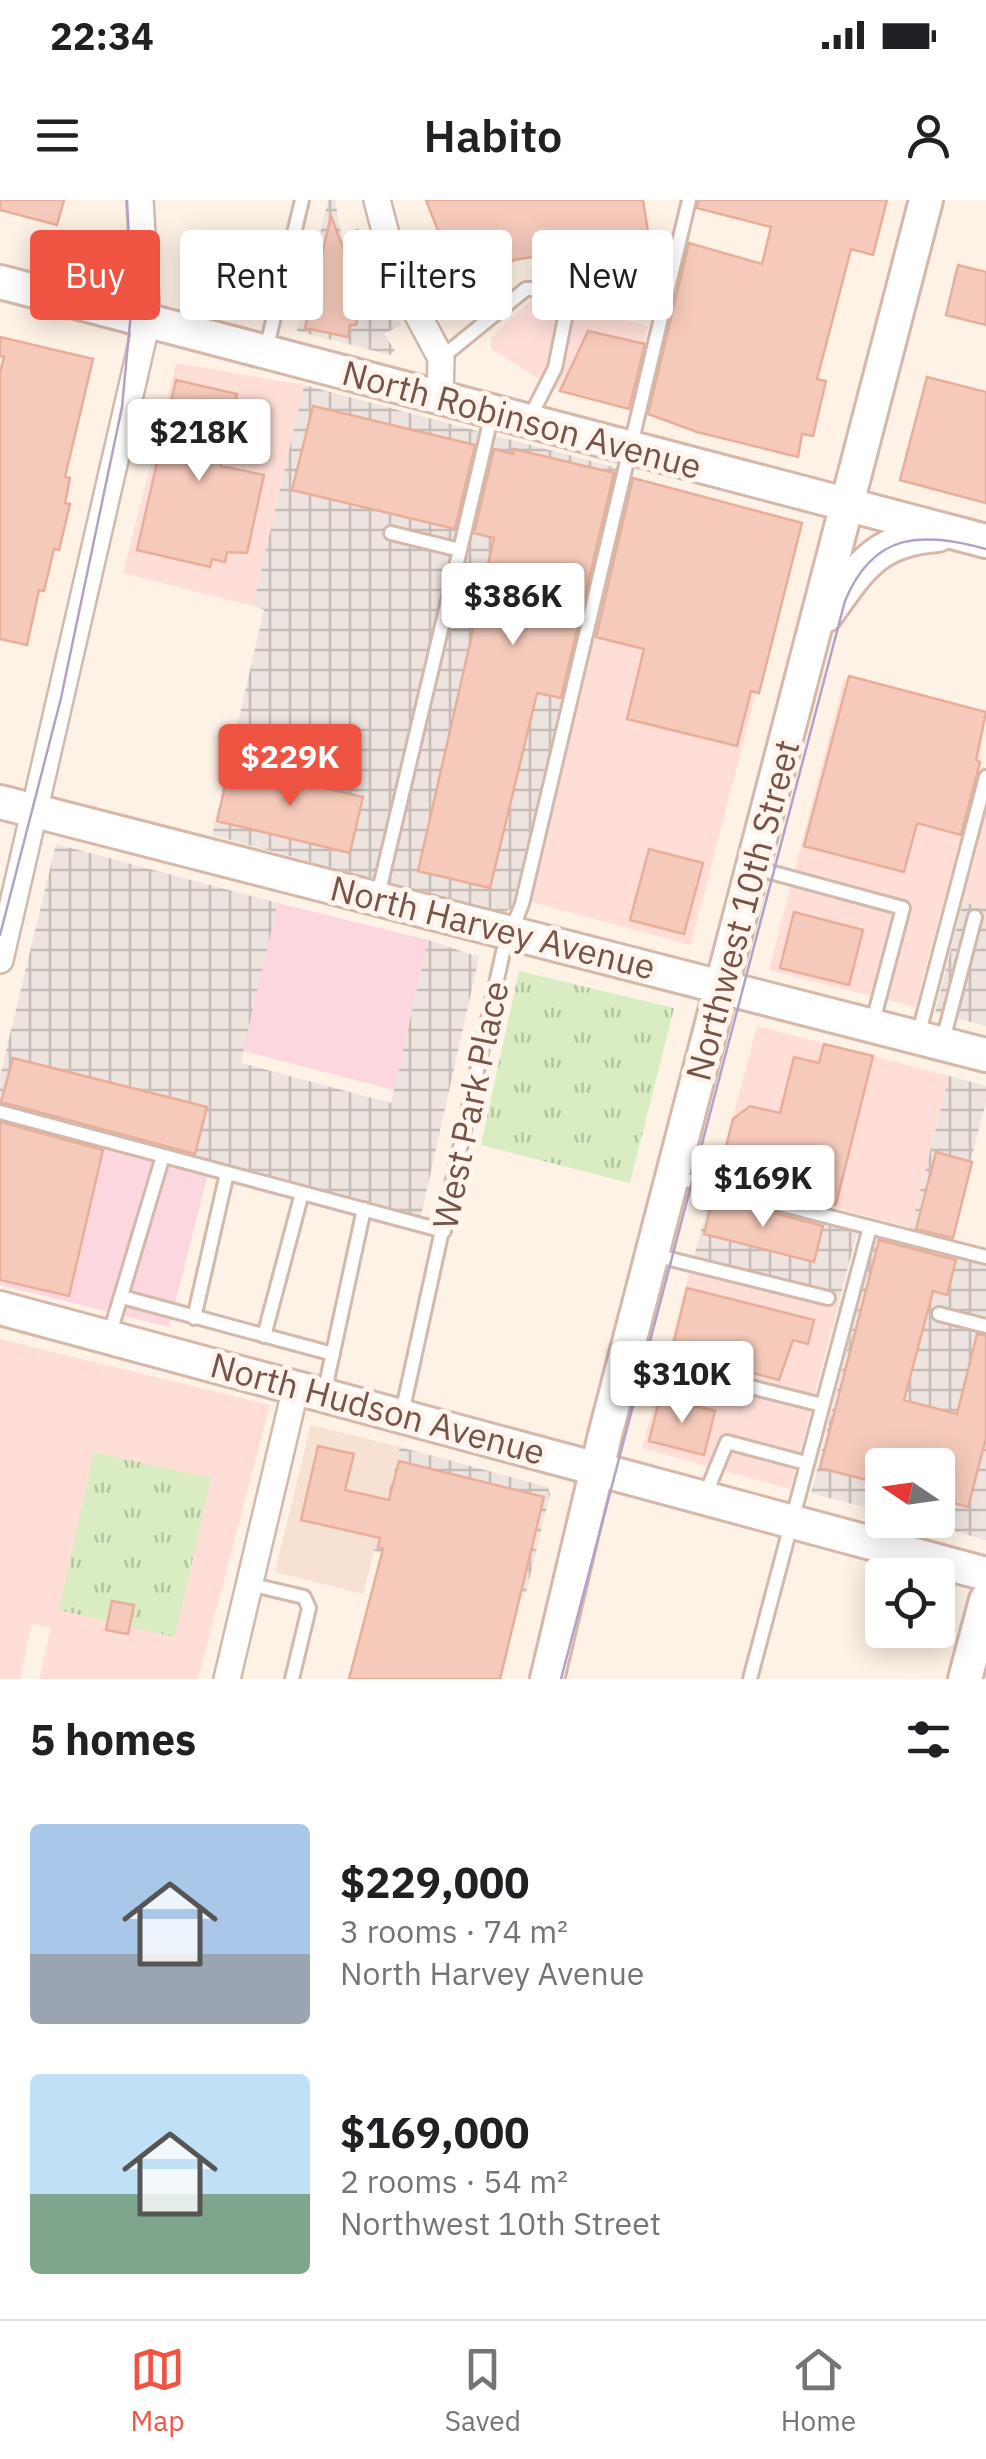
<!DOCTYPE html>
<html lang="en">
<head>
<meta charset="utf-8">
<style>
	:root { --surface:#fff; --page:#f2f2f2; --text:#202124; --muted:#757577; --line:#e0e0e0; --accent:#ef5342 }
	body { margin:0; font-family:"IBM Plex Sans",sans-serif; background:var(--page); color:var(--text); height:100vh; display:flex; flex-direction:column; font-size:38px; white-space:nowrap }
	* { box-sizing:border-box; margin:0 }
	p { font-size:32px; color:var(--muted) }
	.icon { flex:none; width:55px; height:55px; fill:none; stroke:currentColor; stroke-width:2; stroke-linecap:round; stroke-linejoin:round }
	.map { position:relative; height:1479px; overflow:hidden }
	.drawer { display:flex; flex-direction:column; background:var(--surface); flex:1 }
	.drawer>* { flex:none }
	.guide { position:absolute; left:30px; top:30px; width:928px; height:90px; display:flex; gap:20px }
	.needle { width:65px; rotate:283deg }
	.buttons { position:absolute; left:865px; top:1248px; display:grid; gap:20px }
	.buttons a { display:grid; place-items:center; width:90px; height:90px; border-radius:10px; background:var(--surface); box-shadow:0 5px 25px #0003; font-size:50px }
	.price { position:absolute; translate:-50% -85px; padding:0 22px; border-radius:10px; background:#fff; color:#222; font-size:32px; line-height:65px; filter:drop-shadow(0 2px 5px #0008) }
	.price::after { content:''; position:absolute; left:50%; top:60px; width:30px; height:22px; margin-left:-15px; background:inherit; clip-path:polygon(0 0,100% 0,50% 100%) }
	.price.on { background:var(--accent); color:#fff }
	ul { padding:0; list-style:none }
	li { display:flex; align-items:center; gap:30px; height:250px; padding:0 30px }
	li span { display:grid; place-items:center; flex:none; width:280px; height:200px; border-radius:10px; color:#555 }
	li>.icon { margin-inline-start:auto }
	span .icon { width:120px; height:120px; fill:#fffc; stroke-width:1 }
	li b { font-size:42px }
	h2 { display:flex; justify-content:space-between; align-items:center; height:120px; padding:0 30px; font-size:42px }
	.chip { padding:0 35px; border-radius:10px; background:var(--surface); box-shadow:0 5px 25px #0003; font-size:35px; line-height:90px }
	.chip.on { background:var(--accent); color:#fff }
	.status { display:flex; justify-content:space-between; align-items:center; height:70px; padding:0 50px; background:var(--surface); direction:ltr }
	.status svg { height:28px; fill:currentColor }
	header { display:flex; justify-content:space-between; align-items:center; height:130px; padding:0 30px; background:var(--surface); font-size:45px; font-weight:600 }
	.tabs { display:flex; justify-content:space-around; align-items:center; height:140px; border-top:2px solid var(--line); background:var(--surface); font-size:28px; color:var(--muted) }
	.tabs a { display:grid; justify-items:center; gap:5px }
	.tabs .on { color:var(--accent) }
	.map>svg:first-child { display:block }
	.residential { fill:#f6e1d3 }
	.commercial { fill:#ffded8 }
	.industrial { fill:url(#industrial-grid) }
	.medical { fill:#fcd7e0 }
	.grass { fill:url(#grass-tufts) }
	.building { fill:#f5cabb; stroke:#e9ae9a; stroke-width:2.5 }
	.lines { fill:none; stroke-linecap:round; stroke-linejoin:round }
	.lane-casing { stroke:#d2b9ac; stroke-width:18 }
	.street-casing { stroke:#d2b9ac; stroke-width:30 }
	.secondary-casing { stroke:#d5b8aa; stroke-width:38 }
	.lane { stroke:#fff; stroke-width:12 }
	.street { stroke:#fff; stroke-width:25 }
	.secondary { stroke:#fff; stroke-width:32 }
	.tram { stroke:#b2a2c8; stroke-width:2.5 }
	.labels { text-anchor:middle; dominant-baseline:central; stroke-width:10; stroke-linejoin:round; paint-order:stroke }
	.street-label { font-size:35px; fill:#785348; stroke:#fff5ec }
</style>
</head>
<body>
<div class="status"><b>22:34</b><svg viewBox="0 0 49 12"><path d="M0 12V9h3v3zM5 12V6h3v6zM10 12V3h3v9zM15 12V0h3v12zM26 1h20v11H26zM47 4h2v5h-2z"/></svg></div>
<header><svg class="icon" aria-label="menu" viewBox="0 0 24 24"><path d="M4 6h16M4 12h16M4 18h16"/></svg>Habito<svg class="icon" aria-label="person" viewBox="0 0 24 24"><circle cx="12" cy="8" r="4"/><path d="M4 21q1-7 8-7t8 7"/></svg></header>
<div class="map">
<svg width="986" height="1479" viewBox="0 0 986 1479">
	<defs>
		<pattern id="industrial-grid" width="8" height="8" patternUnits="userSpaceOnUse" patternTransform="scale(2.5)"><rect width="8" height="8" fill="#ede4df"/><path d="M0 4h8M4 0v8" fill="none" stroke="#c5bbb7"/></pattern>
		<pattern id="grass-tufts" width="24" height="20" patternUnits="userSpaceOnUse" patternTransform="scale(2.5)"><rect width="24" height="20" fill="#d9ecc2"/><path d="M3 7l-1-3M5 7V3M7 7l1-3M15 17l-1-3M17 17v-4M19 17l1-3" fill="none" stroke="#b5c2a0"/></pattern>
	</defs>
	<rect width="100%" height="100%" fill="#fef1e5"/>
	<path class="residential" d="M311,1225L400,1247L363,1394L275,1372Z"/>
	<path class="commercial" d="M533,98L648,126L629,209L553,188L491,149V138Z
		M176,163L304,185L253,406L123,373Z
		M629,282L798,330L691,745L531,702Z
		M844,479L986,514L979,565L986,568V708L963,702L978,646L960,640L915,807L769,770Z
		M757,826L949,876L911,1028L717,976Z
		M692,1064L839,1101L790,1289L642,1248Z
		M0,1139L270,1205L198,1479H39L51,1428L32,1423L20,1479H0Z"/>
	<path class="industrial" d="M328,0H335L342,38L358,28L375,75L401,125L384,134L395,151L390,155L297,131Z
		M304,185L617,268L512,707L504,714L212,635L264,410L253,406Z
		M56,644L278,703L241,863L391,903L428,740L479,757L420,1020L0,908V876Z
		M963,702L986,708V826L935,812Z
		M949,876L986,886V902L946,1054L986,1065V1340L912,1320H938V1265H882V1312L811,1293L876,1036L907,1043Z
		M711,994L857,1033L839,1101L692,1064Z
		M400,1247L548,1287L550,1294L526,1393L374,1351Z"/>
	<path class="medical" d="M278,703L428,740L394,890L243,851Z
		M0,917L208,973L169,1127L0,1085Z"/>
	<path class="grass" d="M519,771L674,808L630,983L481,945Z
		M94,1252L211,1278L175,1437L59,1410Z"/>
	<path class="building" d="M0,0H64L57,25L0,10Z
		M426,0H643L649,38L514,60L463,95Z
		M699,0H887L873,55L851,49L817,179L826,181L813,236L802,234L798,257L697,232L648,214L689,43L762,64L771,27L697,8Z
		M331,16L362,98L356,125H350L348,137L305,128Z
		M958,65L986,72V125L946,115Z
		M588,131L645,144L629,209L560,191Z
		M0,137L93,159L65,277L70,278L65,303L70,304L59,350L54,349L44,391L39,390L27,445L0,439V173L4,157L0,156Z
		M927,177L986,192V303L900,280Z
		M176,180L237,194L221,266L264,275L247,353L227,352L225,362L212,359L210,367L137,350Z
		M313,206L475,245L455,329L292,290Z
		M494,249L513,254L514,249L614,273L561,498L537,493L490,688L418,671L494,338L474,333Z
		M633,278L802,323L759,493L751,491L737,546L627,519L644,449L596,437Z
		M849,476L986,512L976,560L980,562L961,635L917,623L904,672L804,646Z
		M230,566L363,597L350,653L217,621Z
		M649,649L703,663L684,734L630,720Z
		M794,712L863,730L849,785L780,768Z
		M824,844L873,856L836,1004L828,1006L718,978L733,919L750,906L780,913L794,857L819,863Z
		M13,858L207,907L195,954L1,902Z
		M0,922L103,950L69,1096L0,1080Z
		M936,952L972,962L953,1038L916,1029Z
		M713,997L823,1026L814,1062L704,1034Z
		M879,1040L956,1060L947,1095L933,1091L904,1200L957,1214L977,1134L986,1136V1238L968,1307L938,1299V1265H882V1284L820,1268Z
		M687,1088L814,1120L808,1144L793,1140L779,1180L722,1165L725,1155L674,1141Z
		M660,1197L715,1211L704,1255L649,1241Z
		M318,1246L354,1254L345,1290L389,1300L399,1261L544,1297L500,1479H349L383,1349L378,1347L380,1338L301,1320Z
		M112,1401L134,1405L128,1434L106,1430Z"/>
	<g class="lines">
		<defs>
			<path id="lane" d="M266,150L302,0
				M441,158L526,89L638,88
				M529,219L555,168L566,113
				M460,350L492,214
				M755,668L903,708L872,825
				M378,695L460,350L391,333
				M918,836L986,577
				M943,840L975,717
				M0,912L444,1031
				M674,977L986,1057
				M654,1055L828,1098
				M122,1097L333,1154
				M939,1114L986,1126
				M194,1118L227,973
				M109,1136L163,956
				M264,1136L302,993
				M628,1156L822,1205
				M324,1194L364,1009
				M402,1213L503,752L522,704L689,0
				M704,1298L727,1242L806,1263
				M249,1384L304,1397L309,1408L292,1479
				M750,1479L870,1027"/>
			<path id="street" d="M377,0L397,76L441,158L440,198
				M0,760L147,121L140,0
				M227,1479L296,1187"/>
			<path id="secondary" d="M0,82L986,341
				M826,415C860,368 875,339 938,335
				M0,602L986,855
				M0,1108L986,1374
				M547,1479L605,1235L926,0
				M965,1479L986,1400"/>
		</defs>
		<use href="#lane" class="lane-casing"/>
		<use href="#street" class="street-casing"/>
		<use href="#secondary" class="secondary-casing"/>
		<use href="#lane" class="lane"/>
		<use href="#street" class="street"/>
		<use href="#secondary" class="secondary"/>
		<path class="tram" d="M0,735L61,498L122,207L132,102L127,0
			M561,1479L845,401C874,331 922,332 986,349"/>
	</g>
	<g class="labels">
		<g class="street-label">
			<text transform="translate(522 219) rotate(15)">North Robinson Avenue</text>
			<text transform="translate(742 710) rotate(-75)">Northwest 10th Street</text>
			<text transform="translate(493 727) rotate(14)">North Harvey Avenue</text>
			<text transform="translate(470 905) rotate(-78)">West Park Place</text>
			<text transform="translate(378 1208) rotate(15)">North Hudson Avenue</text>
		</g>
	</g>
</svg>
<div class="buttons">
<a><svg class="needle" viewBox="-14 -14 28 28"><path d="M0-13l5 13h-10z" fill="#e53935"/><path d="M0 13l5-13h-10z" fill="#757577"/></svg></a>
<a><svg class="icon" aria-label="locate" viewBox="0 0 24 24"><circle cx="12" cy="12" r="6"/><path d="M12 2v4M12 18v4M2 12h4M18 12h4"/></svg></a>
</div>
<b class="price" style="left:199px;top:284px">$218K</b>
<b class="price" style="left:513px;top:448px">$386K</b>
<b class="price on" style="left:290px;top:609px">$229K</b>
<b class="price" style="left:763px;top:1030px">$169K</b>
<b class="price" style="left:682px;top:1226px">$310K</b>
<div class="guide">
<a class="chip on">Buy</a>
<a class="chip">Rent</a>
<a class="chip">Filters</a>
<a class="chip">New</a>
</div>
</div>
<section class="drawer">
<h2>5 homes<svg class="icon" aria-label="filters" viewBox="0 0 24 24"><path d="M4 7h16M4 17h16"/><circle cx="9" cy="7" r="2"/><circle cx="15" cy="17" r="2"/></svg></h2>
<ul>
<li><span style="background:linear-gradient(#a9c7e8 65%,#9aa5b1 0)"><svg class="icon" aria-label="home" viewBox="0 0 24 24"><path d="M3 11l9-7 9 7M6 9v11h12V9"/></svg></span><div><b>$229,000</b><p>3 rooms · 74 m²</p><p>North Harvey Avenue</p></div></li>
<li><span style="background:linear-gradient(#bfe0f5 60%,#7fa58c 0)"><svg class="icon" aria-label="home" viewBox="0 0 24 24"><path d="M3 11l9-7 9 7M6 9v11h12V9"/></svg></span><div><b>$169,000</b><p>2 rooms · 54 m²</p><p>Northwest 10th Street</p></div></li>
</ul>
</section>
<nav class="tabs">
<a class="on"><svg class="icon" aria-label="map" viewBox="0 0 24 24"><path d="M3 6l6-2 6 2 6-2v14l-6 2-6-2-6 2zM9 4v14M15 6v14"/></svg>Map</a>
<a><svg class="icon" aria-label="saved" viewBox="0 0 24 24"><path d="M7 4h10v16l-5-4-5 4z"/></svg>Saved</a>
<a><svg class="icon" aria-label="home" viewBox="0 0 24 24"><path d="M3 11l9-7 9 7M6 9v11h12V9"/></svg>Home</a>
</nav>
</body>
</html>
